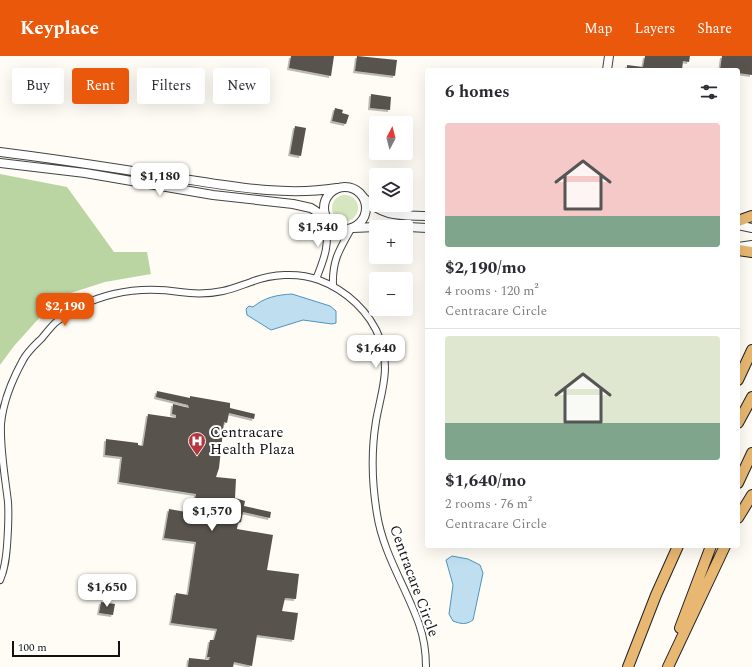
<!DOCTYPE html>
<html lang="en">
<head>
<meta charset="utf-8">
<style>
	:root { --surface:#fff; --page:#f7f7f7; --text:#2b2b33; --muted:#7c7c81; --line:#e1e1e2; --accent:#ea580c }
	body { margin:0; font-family:Spectral,serif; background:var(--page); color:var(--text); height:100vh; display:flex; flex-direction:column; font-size:15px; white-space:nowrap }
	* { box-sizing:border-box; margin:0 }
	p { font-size:13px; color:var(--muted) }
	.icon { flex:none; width:22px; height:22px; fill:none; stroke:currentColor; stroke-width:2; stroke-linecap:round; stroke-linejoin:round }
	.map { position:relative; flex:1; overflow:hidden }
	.panel { position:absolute; left:425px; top:12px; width:315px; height:480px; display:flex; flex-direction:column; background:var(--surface); border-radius:4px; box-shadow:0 4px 16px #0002 }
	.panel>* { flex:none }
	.top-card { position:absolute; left:12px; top:12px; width:353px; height:36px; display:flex; gap:8px }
	.needle { width:26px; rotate:7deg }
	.tools { position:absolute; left:369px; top:60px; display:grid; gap:8px }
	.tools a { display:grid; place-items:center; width:44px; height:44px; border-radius:4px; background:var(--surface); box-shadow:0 4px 16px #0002; font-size:20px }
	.scale { position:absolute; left:12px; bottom:10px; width:108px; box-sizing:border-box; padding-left:4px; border:2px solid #111; border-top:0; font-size:11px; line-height:14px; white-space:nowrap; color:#111; -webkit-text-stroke:3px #fff; paint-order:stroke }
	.price { position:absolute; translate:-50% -34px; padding:0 9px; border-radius:8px; background:#fff; color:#222; font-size:13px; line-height:26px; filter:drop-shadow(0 1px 2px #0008) }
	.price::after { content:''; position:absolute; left:50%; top:24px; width:12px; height:9px; margin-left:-6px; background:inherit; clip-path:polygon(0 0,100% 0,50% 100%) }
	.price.selected { background:var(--accent); color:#fff }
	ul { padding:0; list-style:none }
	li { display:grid; align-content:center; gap:8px; height:212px; padding:0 20px }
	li+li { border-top:1px solid var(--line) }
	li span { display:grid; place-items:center; height:124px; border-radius:4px; color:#555 }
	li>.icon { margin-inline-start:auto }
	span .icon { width:72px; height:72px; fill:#fffc; stroke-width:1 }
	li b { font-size:17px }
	h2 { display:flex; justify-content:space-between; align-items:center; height:48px; padding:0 20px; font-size:17px }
	.tag { padding:0 14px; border-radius:4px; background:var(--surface); box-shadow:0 4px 16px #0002; font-size:14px; line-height:36px }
	.tag.selected { background:var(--accent); color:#fff }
	header { display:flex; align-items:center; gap:24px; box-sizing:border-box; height:56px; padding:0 20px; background:var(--accent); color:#fff }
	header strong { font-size:19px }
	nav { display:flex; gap:22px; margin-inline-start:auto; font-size:14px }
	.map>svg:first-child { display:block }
	.green { fill:#d5e6c1 }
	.forest { fill:#bad5a2 }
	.water { fill:#bfdff0; stroke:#4e94c0 }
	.building { fill:#58524e; filter:url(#shadow) }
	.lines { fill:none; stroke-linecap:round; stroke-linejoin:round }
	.minor-casing { stroke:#444; stroke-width:8 }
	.tertiary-casing { stroke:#444; stroke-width:10 }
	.trunk-casing { stroke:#222; stroke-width:12 }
	.minor { stroke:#fff; stroke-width:6 }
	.tertiary { stroke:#fff; stroke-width:8 }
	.trunk { stroke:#e8b872; stroke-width:10 }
	.labels { text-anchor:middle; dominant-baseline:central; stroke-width:4; stroke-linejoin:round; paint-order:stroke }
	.poi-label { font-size:15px; fill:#111; stroke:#fff; text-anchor:start }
	.street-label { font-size:15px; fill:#111; stroke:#fff }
</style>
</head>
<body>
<header>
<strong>Keyplace</strong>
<nav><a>Map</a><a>Layers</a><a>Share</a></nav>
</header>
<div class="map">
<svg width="752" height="611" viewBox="0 0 752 611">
	<defs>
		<filter id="shadow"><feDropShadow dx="-2" dy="2" stdDeviation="0" flood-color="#0004"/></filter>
	</defs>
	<rect width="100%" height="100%" fill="#fefcf5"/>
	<path class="green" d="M332 152a13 13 0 1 1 26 0a13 13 0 1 1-26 0Z"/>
	<path class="forest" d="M0,118L67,131L114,196H147L151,218L105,226L58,241L14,290L0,309Z"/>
	<path class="water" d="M292,238L330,250L336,255V267L332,268L303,264L271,274L247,259L246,253L249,250L253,251C265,241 277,239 292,238Z
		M452,500L468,503L480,509L483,517L473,564C466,569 461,568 453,565L449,558L453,529L446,504Z"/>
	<path class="building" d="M291,0H334L331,20L289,12Z
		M357,0L397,4L395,20L355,15Z
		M645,0H690L689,6L683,5L682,14H627V9L643,11Z
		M722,0H752V19L738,17V14H720Z
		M371,38L391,41L390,54L370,52Z
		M335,52L343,54L342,57L349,59L346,68L332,65Z
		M295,70L306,72L301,100L290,98Z
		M157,335L190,342V340L230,347V352L255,358L254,363L229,357L227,367L224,366L219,412L216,421L236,423L235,442L245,445L244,450L271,456L270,462L243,456L241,466L238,467L237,473L273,479L267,514L299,518L296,543L285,542L282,555L298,557L294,584L257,579L252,610L234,606L233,611H188L189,602L209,604L210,601H207L210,584H214L217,573L171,567L176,537L188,539L196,486L164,482L169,453L192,457L196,438L119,426L122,401L105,399L106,383L138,387V389L143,390L148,358L176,362V359L172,358L173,348L189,352L188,349L156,341Z
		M101,546L115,548L113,559L99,557Z"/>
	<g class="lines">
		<defs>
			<path id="minor" d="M316,223C326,199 329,188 326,163
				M333,230C332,205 339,194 351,173
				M0,524C5,513 6,502 7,490C8,476 9,461 8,446C5,420 0,394 1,368C3,345 12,324 23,304C28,295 35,289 42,282C46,277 50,272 55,267C90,238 135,229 180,236C194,238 209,238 223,235C233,233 242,229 251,226C271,218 298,216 319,224C346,234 370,256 380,283C391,314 381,336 376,365C371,396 372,428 377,458C383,497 406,531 419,568C424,582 426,596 426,611"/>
			<path id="tertiary" d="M607,14L609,0
				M0,96C57,103 114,112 171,121C226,129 282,141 337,132
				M0,107L85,117L213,139L293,148L311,152L325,161
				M324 152a21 21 0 1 1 42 0a21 21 0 1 1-42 0Z
				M364,142C384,162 401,159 427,160
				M738,169L752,172
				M377,171L390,170L427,172
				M353,172L376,171
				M738,191L752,189"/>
			<path id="trunk" d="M738,165L752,160
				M738,194L752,196
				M738,324L752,294
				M738,367L752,341
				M738,427L752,397
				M738,462L752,439
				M680,572L711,490
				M628,611L656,539L678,490
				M668,611L725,490"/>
		</defs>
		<use href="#minor" class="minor-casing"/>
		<use href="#tertiary" class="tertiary-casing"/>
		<use href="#trunk" class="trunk-casing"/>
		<use href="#minor" class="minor"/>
		<use href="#tertiary" class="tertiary"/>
		<use href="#trunk" class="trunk"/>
	</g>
	<defs>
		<symbol id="hospital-pin" viewBox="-11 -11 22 30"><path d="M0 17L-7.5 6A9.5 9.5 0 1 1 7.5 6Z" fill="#b3363e" stroke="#fff"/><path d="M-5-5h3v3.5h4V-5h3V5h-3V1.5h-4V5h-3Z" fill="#fff"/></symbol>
	</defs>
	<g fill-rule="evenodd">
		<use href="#hospital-pin" x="187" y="375" width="20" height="27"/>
	</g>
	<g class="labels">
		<g class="poi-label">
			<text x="210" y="376">Centracare<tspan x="210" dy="17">Health Plaza</tspan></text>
		</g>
		<g class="street-label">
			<text transform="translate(414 525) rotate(70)">Centracare Circle</text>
		</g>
	</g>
</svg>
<div class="tools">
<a><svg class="needle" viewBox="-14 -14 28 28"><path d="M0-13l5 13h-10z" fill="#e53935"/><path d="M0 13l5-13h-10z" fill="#7c7c81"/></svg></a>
<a><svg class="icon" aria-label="layers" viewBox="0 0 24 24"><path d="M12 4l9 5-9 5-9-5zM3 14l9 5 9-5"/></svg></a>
<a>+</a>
<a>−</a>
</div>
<div class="scale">100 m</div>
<b class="price" style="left:160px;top:141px">$1,180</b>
<b class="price" style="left:318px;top:192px">$1,540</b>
<b class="price selected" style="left:65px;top:271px">$2,190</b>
<b class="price" style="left:376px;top:313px">$1,640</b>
<b class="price" style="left:212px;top:476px">$1,570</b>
<b class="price" style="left:107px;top:552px">$1,650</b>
<div class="top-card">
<a class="tag">Buy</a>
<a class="tag selected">Rent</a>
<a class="tag">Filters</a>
<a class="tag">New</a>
</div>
<section class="panel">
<h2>6 homes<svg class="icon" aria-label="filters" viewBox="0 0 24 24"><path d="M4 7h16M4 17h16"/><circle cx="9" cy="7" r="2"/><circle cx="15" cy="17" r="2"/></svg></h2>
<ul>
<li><span style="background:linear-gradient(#f6c9c9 75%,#7fa58c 0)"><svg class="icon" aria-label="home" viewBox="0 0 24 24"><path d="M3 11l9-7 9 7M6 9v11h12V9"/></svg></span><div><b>$2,190/mo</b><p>4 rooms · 120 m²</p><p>Centracare Circle</p></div></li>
<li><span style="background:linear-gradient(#dfe7d0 70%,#7fa58c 0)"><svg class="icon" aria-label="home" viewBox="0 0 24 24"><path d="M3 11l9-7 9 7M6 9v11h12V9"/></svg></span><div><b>$1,640/mo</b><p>2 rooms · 76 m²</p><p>Centracare Circle</p></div></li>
</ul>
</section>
</div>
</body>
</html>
